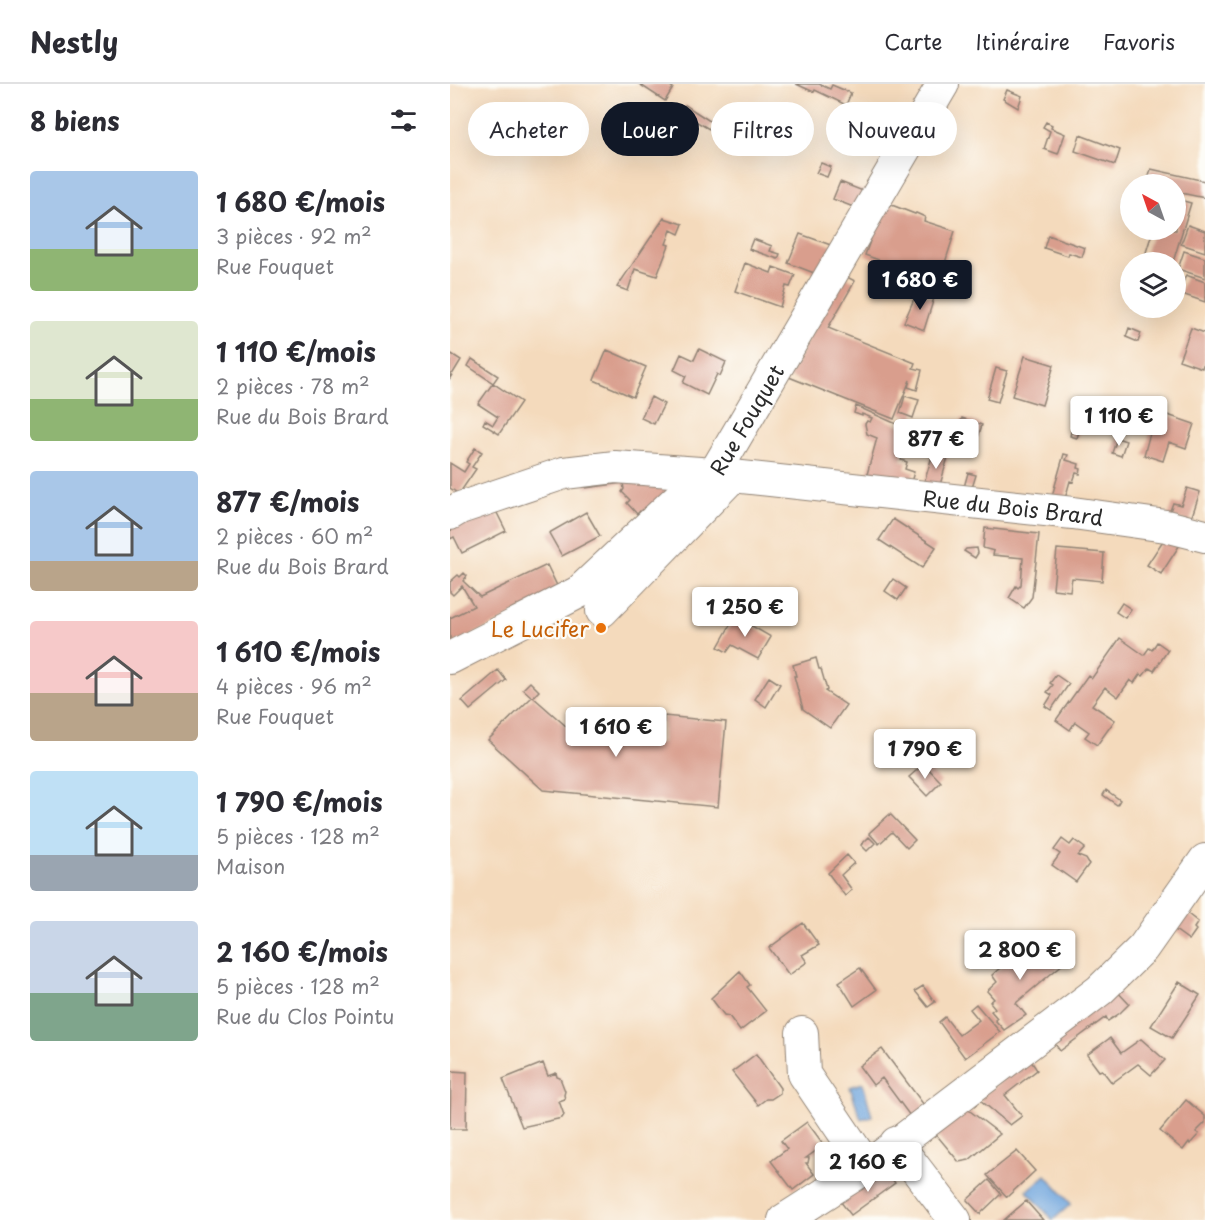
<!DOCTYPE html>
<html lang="fr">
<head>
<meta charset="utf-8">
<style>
	:root { --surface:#fff; --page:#f2f2f3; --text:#2b2b33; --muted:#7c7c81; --line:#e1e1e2; --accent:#111827 }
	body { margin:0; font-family:"Playpen Sans",sans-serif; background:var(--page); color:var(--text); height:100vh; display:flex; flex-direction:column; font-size:22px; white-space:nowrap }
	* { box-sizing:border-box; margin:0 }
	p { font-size:20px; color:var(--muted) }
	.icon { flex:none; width:33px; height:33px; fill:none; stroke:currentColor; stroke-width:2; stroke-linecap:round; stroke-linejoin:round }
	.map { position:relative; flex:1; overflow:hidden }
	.details { display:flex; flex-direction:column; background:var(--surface); width:450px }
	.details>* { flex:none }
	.hud { position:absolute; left:18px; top:18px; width:570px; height:54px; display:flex; gap:12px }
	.needle { width:39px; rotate:320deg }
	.buttons { position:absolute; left:670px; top:90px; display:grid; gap:12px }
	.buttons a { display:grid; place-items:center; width:66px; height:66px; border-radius:50%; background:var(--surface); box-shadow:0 6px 24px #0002; font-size:30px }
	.price { position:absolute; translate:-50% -51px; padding:0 14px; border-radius:6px; background:#fff; color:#222; font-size:20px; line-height:39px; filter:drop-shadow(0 2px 3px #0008) }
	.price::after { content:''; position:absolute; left:50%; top:36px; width:18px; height:14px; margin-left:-9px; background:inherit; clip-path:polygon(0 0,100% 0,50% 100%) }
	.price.selected { background:var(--accent); color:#fff }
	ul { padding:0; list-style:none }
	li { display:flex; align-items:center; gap:18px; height:150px; padding:0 30px }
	li span { display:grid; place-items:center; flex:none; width:168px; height:120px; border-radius:6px; color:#555 }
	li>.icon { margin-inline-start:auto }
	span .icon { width:72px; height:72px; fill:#fffc; stroke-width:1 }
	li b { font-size:26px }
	h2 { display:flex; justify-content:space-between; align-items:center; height:72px; padding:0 30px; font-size:26px }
	.tag { padding:0 21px; border-radius:27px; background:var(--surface); box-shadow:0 6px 24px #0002; font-size:21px; line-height:54px }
	.tag.selected { background:var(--accent); color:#fff }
	header { display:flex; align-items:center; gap:36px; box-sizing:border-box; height:84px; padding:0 30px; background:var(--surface); border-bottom:2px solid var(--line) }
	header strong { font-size:28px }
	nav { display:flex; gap:33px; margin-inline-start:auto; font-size:21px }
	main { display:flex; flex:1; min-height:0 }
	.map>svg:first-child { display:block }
	.water { fill:#6fa5dd; stroke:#4d6884; stroke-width:1.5 }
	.building { fill:#d99e8d }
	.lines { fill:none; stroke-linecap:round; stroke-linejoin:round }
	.minor-casing { stroke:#908274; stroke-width:34 }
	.minor { stroke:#fff; stroke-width:32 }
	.food-dot { fill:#e8710a; stroke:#fdfcf7; stroke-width:2 }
	.labels { text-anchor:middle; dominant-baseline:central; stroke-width:4.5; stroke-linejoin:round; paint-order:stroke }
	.street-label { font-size:21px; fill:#2b2b2b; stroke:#fdfcf7 }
	.food-label { font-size:21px; fill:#c56008; stroke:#fdfcf7; text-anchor:end }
</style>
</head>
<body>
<header>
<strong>Nestly</strong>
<nav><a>Carte</a><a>Itinéraire</a><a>Favoris</a></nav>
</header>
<main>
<section class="details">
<h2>8 biens<svg class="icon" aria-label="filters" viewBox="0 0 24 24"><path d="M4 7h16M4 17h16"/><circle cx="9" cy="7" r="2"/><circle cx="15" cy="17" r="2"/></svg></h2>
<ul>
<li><span style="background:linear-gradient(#a9c7e8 65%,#8fb573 0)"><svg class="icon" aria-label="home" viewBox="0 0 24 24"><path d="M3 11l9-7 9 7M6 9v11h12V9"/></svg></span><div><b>1 680 €/mois</b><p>3 pièces · 92 m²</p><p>Rue Fouquet</p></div></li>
<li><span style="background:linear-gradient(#dfe7d0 65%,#8fb573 0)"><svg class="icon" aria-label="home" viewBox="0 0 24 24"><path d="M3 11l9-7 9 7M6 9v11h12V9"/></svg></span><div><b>1 110 €/mois</b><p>2 pièces · 78 m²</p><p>Rue du Bois Brard</p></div></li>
<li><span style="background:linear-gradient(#a9c7e8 75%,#b9a48a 0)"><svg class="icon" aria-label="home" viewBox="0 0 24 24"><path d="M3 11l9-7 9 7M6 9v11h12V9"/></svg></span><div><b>877 €/mois</b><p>2 pièces · 60 m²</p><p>Rue du Bois Brard</p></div></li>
<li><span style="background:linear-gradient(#f6c9c9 60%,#b9a48a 0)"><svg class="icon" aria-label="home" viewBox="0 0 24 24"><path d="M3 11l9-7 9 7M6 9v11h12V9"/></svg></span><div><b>1 610 €/mois</b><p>4 pièces · 96 m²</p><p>Rue Fouquet</p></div></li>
<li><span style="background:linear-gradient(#bfe0f5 70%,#9aa5b1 0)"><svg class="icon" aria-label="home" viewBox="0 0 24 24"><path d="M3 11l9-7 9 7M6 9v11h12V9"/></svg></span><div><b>1 790 €/mois</b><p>5 pièces · 128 m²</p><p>Maison</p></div></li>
<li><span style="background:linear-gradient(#c9d6e8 60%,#7fa58c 0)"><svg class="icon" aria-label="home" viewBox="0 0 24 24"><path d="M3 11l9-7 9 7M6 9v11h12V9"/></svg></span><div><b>2 160 €/mois</b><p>5 pièces · 128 m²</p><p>Rue du Clos Pointu</p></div></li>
</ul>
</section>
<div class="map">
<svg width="755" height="1136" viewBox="0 0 755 1136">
	<rect width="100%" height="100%" fill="#fdfcf7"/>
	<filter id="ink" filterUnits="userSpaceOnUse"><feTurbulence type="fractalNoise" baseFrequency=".0167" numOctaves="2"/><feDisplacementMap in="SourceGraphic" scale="12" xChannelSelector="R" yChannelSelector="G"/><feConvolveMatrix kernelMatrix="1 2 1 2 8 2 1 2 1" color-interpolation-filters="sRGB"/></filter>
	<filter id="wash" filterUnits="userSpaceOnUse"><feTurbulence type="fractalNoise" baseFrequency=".008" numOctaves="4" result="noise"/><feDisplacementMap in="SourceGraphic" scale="24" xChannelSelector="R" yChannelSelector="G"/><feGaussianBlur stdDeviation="1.35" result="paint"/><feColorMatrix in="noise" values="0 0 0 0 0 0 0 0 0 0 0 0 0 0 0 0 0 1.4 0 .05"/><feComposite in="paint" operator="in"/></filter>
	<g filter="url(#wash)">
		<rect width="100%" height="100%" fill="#f4dabc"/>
		<path class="water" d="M413,999L422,1032L411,1035L400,1003Z
			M596,1091L621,1120L603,1136L577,1107Z"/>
		<g id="blocks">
			<path class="building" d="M189,0H217L223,4L215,17Z
				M346,0H369L380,5L382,1L401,9L396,21L365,6L364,8Z
				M557,6L572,12L568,24L553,15Z
				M235,21L263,39L259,45L230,28Z
				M596,38L602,41L601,44L615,50L608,70L594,65L600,47L593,43Z
				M630,51L670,66L665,81L625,67Z
				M371,79L381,83L377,93L366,89Z
				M701,85L755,97V114L726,108V100H697Z
				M390,98L421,110L411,126L383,115Z
				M726,115L741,119L723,178H693L703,146H726Z
				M434,118L465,130L466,129L475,133L474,137L505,147L489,198L415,171Z
				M214,134L233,140L229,150L221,146L216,160L219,161L207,192L185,185L178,207L167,203Z
				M738,141L755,147V168L731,160Z
				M350,150L389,164L372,192L338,179Z
				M598,151L635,164L632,173L619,169L618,172L594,164Z
				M303,155L322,162L320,167L330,170L328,175L299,165Z
				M734,167L755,174V194L728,185Z
				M295,179L321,189L323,183L345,191L340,203L336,202L330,223L285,207Z
				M391,190L405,197L378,244L465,279L463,284L472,286L467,306L458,303L460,296L444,335L339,293Z
				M736,191L755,198V218L729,209Z
				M467,208L484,214L474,246L454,238Z
				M679,244L691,249L688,258L676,253Z
				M741,244L755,249V275L752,284L729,276Z
				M249,265L276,278L270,292L267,290L257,311L233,299L236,292L224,286L231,270L244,276Z
				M157,266L196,283L183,313L144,296Z
				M0,269L11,276L0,294Z
				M575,272L604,281L592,321L562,312Z
				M22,275L48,292L43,299L71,318L49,350L33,340L35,336L43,341L48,333L28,320L43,299L18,282Z
				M546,284L557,287L548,318L537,315Z
				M455,312L469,316L463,334L450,329Z
				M201,313L214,320L204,340L191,334Z
				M406,322L460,346L451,376L457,378L455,385L464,388L461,398L416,394L427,354L417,350L415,340L417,337L420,338L422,334L412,330V332L404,329Z
				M627,326L635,329L627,354L620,352Z
				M706,327L744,340L736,364L719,358L713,377L694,371Z
				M512,334L532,341L524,366H521L519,373L502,368Z
				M667,354L676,357L671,372L662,369Z
				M25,364L32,368L22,383L26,385L9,410L0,404V379L14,388L19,380L16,378Z
				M483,369L498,373L490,401L474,399Z
				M614,370L618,371L616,376L629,380L628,384L631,385L630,390L626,389L623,398L620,397L615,415L602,412Z
				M518,389L526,391L522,404L514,403Z
				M134,393L227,398L193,430L190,427L187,430L177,419L180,416L172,408L174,405L173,399L136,404Z
				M737,404L750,408L740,438L718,432L723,419L731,421Z
				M43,421L56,447L12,469L4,453L0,455V440Z
				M136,428L150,452L112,472L99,449Z
				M443,435L486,463L472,484L429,456Z
				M535,444L589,450L582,513L574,524L559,514L566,502L568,504L571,501L573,474L543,471L544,467L533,464Z
				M716,452L733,456L711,490L697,481Z
				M527,464L528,469L525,474L514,467L516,465Z
				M607,465L654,469L652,497L622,494L620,507L603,505Z
				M97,481L110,508L0,562V534L24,522L12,502L3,511L0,508V498L8,491L10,493L14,489L17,492L13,497L30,513Z
				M443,495L456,504L448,516L435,507Z
				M672,519L681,525L675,534L666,528Z
				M287,529L297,535L295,538L321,553L308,575L282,561L277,568L268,563Z
				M670,554L694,571L699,564L702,566L707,558L718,566L704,587L699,584L693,592L690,590L684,599L680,596L668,613L655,603L642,621L665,636L647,661L635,653L639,648L625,638L620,646L606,636L638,591L642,594Z
				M366,574L369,585H371L377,606L375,607L396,621L380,644L353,625L344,592H346L343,581Z
				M48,586L56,596L20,626L12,617Z
				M606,591L619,600L601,626L595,622L602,611L597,608L603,601L600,599Z
				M319,593L330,600L316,623L305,615Z
				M80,598L89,607L83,613L125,650L212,659L214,632L276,638L268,723L93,706L38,656L82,613L73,605Z
				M474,680L491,698L477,712L459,693Z
				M656,706L670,716L667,721L653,711Z
				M440,730L465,756L457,764L442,748L429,760L419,749Z
				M419,753L425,759L417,767L411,761Z
				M612,755L620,761L624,756L635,764L628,772L636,775L639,780L626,798L602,781L610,770L604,766Z
				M397,771L404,779L391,791L402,806L395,812L378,789Z
				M734,827L748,838L744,844L746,846L739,856L721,843Z
				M353,839L369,861L352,871L357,878L339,891L319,864Z
				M593,857L614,879L566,919L576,931L554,946L545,936L547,934L541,927L545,924L540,918L544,915L537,907L547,898L542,891L551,883L549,880L559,871L561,873L575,860L582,868Z
				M410,884L426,906L404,922L389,898Z
				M290,887L300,901L297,903L316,927L290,947L279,932L274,931L261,914Z
				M729,898L750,911L722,954L701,942Z
				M473,902L485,918L478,923L465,907Z
				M665,905L679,920L670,929L658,937L656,933L610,967L603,957Z
				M526,920L550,948L515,974L489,938L495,933L509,951L529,936L520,925Z
				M660,954L671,969L691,955L715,976L701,991L688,980L662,999L652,986L649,987L637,971Z
				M432,965L477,1025L463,1036L432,994L423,1001L409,982Z
				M306,970L330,1004V1009L321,1015H316L308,1021L282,988Z
				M579,974L587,986L555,1011L572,1032L560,1041L529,1015Z
				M93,979L98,992L106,989L107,993L110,994L115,1007L114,1011L115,1015L109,1017L114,1031L112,1034L72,1043L53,995Z
				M1,987L17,988L16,1045H0Z
				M736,1016L755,1032V1039L746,1048L749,1050L740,1060L739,1058L733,1066L710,1047Z
				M516,1024L550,1050L519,1076L509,1078L484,1048Z
				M357,1038L374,1061L356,1074H359L358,1079H356L364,1090L343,1106L321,1077L337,1065L331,1057Z
				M567,1067L585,1087L557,1113L537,1091Z
				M436,1086L445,1099L401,1131L390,1117Z
				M539,1096L551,1110L530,1130L517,1116Z
				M576,1117L593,1136H554Z"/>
		</g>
	</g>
	<g filter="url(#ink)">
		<use href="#blocks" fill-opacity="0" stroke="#908274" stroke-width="1.5"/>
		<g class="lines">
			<defs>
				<g id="minor">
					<path id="s1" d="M0,430L10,424L114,389L165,383L264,390L623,429L716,442L755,452"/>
					<path d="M152,527L280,395"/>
					<path id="s2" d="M0,574L129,508L232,411L264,390L493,0"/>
					<path d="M352,949L354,990L417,1083"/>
					<path d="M446,1059L505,1136"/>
					<path d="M334,1136L417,1083L650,906L693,864L755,776"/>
				</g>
			</defs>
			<use href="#minor" class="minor-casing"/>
			<use href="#minor" class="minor"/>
		</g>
	</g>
	<circle class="food-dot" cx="151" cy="544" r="6"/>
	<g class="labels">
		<g class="street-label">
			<text stroke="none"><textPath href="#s2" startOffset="388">Rue Fouquet</textPath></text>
			<text stroke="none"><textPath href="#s1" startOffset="573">Rue du Bois Brard</textPath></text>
		</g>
		<g class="food-label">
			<text x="139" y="544">Le Lucifer</text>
		</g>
	</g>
</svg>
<div class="buttons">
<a><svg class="needle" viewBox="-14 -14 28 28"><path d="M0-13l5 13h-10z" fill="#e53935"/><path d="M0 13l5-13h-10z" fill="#7c7c81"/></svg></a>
<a><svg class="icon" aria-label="layers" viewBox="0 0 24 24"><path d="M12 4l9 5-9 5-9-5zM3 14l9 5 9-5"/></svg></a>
</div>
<b class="price selected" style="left:470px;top:227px">1 680 €</b>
<b class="price" style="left:669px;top:363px">1 110 €</b>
<b class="price" style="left:486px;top:386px">877 €</b>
<b class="price" style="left:295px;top:554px">1 250 €</b>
<b class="price" style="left:166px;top:674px">1 610 €</b>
<b class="price" style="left:475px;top:696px">1 790 €</b>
<b class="price" style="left:570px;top:897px">2 800 €</b>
<b class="price" style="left:418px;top:1109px">2 160 €</b>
<div class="hud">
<a class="tag">Acheter</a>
<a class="tag selected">Louer</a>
<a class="tag">Filtres</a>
<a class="tag">Nouveau</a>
</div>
</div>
</main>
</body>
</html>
